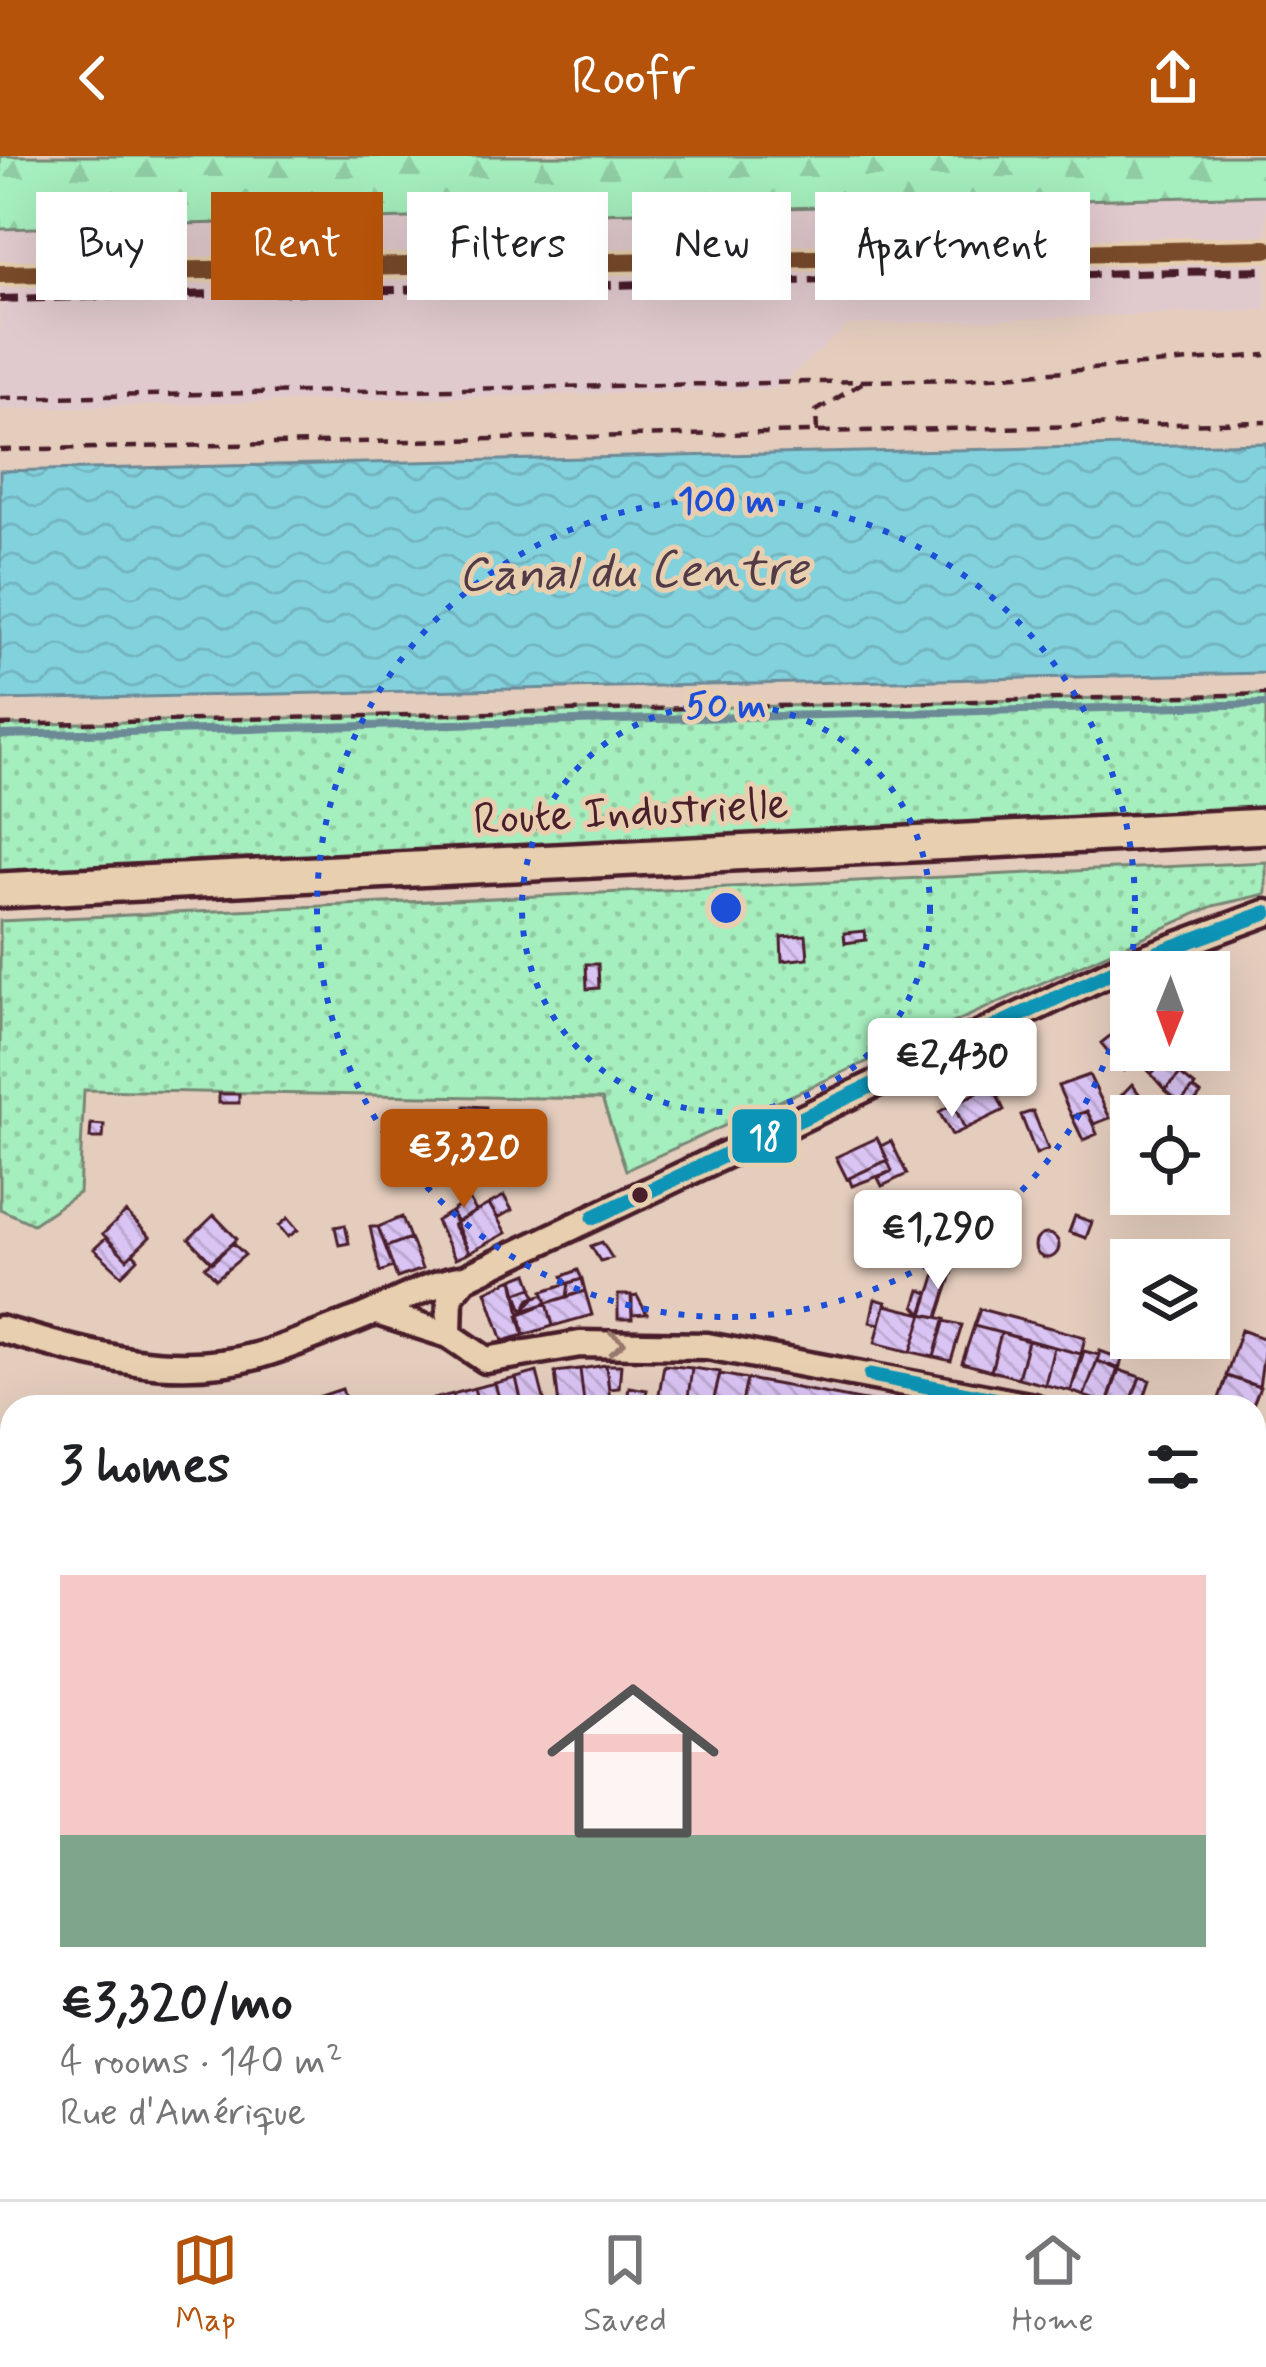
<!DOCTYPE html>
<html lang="en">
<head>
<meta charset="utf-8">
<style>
	:root { --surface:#fff; --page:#f2f2f2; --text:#202124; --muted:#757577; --line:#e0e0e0; --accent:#b45309 }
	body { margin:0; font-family:Mynerve,sans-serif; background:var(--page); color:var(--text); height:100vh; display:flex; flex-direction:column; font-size:45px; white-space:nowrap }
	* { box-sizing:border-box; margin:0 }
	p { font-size:39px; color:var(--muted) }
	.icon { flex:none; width:66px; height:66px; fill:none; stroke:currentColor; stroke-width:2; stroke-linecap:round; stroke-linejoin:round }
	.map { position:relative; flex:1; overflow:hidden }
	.panel { position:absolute; left:0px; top:1239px; width:1266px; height:804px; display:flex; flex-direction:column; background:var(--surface); border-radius:36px 36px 0 0; box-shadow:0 12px 48px #0002 }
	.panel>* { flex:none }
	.guide { position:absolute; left:36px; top:36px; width:1194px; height:108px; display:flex; gap:24px }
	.needle { width:78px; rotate:181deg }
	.buttons { position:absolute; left:1110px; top:795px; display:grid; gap:24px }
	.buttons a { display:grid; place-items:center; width:120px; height:120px; border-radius:0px; background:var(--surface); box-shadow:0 12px 48px #0002; font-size:60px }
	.price { position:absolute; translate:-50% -102px; padding:0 27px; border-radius:12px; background:#fff; color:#222; font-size:39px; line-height:78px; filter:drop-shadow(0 3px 6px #0008) }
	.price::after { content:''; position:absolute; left:50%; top:72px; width:36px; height:27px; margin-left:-18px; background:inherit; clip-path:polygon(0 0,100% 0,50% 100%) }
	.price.current { background:var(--accent); color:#fff }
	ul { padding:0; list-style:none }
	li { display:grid; align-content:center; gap:24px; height:636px; padding:0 60px }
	li span { display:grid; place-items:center; height:372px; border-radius:0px; color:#555 }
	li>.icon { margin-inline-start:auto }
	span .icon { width:216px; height:216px; fill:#fffc; stroke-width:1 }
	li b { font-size:51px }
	h2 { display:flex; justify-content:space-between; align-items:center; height:144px; padding:0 60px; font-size:51px }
	.chip { padding:0 42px; border-radius:0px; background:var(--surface); box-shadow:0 12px 48px #0002; font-size:42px; line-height:108px }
	.chip.current { background:var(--accent); color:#fff }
	header { display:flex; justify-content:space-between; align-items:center; height:156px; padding:0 60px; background:var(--accent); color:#fff; font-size:54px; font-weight:600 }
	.dock { display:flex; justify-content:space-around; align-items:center; height:168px; border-top:3px solid var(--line); background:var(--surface); font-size:33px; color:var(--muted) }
	.dock a { display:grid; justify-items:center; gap:6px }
	.dock .current { color:var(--accent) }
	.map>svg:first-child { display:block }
	.built { fill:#e1cace }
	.grass { fill:url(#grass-dots); stroke:#788674; stroke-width:3 }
	.forest { fill:url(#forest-firs); stroke:#788674; stroke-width:3 }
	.water { fill:url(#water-waves); stroke:#6c8a96; stroke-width:3 }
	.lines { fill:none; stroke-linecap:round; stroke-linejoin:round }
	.stream { stroke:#6c8a96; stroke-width:8 }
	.building { fill:url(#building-back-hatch); stroke:#4a1f2b; stroke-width:3 }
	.street-casing { stroke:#4a1f2b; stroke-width:33 }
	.secondary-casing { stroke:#4a1f2b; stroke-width:42 }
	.path { stroke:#4a1f2b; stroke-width:4.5; stroke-dasharray:12 9; stroke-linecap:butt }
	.street { stroke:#e7cfaf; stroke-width:24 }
	.secondary { stroke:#e7cfaf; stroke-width:33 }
	.rail { stroke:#4a1f2b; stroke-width:8; stroke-dasharray:18 9; stroke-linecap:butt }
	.bus-1-casing { stroke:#e7cfaf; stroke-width:24 }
	.bus-1 { stroke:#0b94b6; stroke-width:15 }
	.rail-1-casing { stroke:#e7cfaf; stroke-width:27 }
	.rail-1 { stroke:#7a4b2a; stroke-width:18 }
	.oneway { stroke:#98776d }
	.ring { fill:none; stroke:#1d4ed8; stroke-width:6; stroke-dasharray:6 12 }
	.bus-dot { fill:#4a1f2b; stroke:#e7cfaf; stroke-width:4.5 }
	.labels { text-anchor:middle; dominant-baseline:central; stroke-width:10; stroke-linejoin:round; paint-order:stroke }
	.street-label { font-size:45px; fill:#4a1f2b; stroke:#e7cfaf }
	.water-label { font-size:48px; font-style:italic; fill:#523a46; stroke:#e7cfaf }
	.centre { fill:#1d4ed8; stroke:#e7cfaf; stroke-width:6 }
	.ring-label { font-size:36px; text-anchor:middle; font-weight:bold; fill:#1d4ed8; stroke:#e7cfaf; stroke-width:10; stroke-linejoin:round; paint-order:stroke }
	.line-badge { stroke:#e7cfaf; stroke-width:4.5 }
	.badge-label { font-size:33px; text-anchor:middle; font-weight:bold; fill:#fff }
</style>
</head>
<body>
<header><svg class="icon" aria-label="back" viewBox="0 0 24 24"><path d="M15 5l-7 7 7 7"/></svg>Roofr<svg class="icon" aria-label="share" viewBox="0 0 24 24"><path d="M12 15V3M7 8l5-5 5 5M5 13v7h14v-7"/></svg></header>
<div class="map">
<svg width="1266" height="2043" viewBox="0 0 1266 2043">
	<defs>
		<pattern id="grass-dots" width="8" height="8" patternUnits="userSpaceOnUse" patternTransform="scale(3)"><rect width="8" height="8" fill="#a5eebd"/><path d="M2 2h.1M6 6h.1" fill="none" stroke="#90cca3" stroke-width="1.8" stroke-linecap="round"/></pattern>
		<pattern id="forest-firs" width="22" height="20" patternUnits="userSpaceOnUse" patternTransform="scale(3)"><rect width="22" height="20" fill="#a5eebd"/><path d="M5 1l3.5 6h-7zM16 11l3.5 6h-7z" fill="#90cca3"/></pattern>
		<pattern id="water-waves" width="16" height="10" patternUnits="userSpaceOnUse" patternTransform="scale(3)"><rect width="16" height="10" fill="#82d2de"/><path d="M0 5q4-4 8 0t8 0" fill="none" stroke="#72b4bf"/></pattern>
		<pattern id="building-back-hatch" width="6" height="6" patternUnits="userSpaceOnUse" patternTransform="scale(3)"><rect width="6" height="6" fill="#dac4f4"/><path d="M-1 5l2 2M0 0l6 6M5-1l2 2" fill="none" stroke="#bda8d1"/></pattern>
	</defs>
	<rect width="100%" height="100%" fill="#e4cdbd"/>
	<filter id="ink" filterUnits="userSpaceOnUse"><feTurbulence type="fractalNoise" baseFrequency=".00833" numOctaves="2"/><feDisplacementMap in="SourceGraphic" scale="24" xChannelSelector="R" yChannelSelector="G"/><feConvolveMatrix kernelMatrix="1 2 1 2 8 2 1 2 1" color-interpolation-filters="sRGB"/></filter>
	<g filter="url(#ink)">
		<path class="built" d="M1266,39V154L848,169L776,233L0,253V73Z
			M750,1217L940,1251H743Z"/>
		<path class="grass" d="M1266,538V670L0,734V569Z
			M1266,706V738L1213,750L626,1014L602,943L84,934L79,1037L33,1068L0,1053V765Z
			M1254,1895L1266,1902V1993L1254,1987Z"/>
		<path class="forest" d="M0,0H1266V39L0,73Z"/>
		<path class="water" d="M1266,287V517L0,544V315Z
			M53,2031H1167L1186,2043H43Z"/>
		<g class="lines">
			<path class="stream" d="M0,579L1266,548"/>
		</g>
		<path class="building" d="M865,775L866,784L845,787L844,777Z
			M806,779L808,802L782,805L781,781Z
			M586,808H598L599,832L587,833Z
			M1131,865V891L1120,872Z
			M1120,872L1139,904L1124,915L1101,887Z
			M1213,892L1225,903L1218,910L1207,899Z
			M1154,894L1165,904L1151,918L1139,904Z
			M1166,904L1180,918L1165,934L1151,918Z
			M1180,918L1195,930L1180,947L1165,934Z
			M1089,919L1110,962L1094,968L1087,955L1072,961L1058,930Z
			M1132,928L1148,950L1138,960L1116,945Z
			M993,930L1004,954L965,973L953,948Z
			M1193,932L1201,938L1189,954L1180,947Z
			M219,938H239V947H219Z
			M953,948L965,973L952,979L939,956Z
			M465,950L486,951V966L464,965Z
			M1033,955L1048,993L1036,998L1021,959Z
			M1087,955L1097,978L1083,984L1072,961Z
			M91,968L104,969L103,982H90Z
			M877,982L888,1004L847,1023L836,1001Z
			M891,985L907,1018L882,1030L878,1022L892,1015L881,990Z
			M887,1004L892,1015L852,1030L849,1022Z
			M504,1040L512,1054L498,1062L489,1048Z
			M469,1043L476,1055L457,1066L451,1056Z
			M489,1048L506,1077L469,1097L453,1069Z
			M126,1056L150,1081L127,1103L103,1078Z
			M451,1056L469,1097L455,1103L436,1065Z
			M214,1059L237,1083L212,1107L189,1083Z
			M1075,1060L1092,1066L1086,1082L1069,1076Z
			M402,1061L410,1082L386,1091L378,1071Z
			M288,1062L298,1074L288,1081L279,1070Z
			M345,1069L349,1087L339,1089L335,1071Z
			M370,1071H378L393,1111L380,1116Z
			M1035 1090a12 12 0 1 1 24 0a12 12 0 1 1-24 0Z
			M106,1082L127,1103L133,1097L138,1103L122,1119L94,1093Z
			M410,1082L422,1113L397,1122L386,1091Z
			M602,1086L612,1102L600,1105L591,1090Z
			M233,1087L245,1099L216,1123L205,1111Z
			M942,1093L952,1097L947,1114L938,1111Z
			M938,1111L953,1115L938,1161L923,1158Z
			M578,1114L582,1123L566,1128L563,1120Z
			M528,1117L533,1131L517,1137L513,1123Z
			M513,1123L524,1179L503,1185L486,1135Z
			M582,1123L585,1135L567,1141L569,1127Z
			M569,1127L567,1141L547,1147L543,1135Z
			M532,1132L536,1140L523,1155L517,1137Z
			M920,1134L929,1137L922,1158L915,1150Z
			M585,1135L592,1159L553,1170L547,1147Z
			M544,1138L547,1147L523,1155L530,1143Z
			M618,1139H631L632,1163H618Z
			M637,1140L647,1158L632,1159V1141Z
			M875,1143L886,1146L880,1168L870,1166Z
			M547,1147L553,1170L524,1179L518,1159Z
			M885,1149L923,1158L911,1196L875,1187Z
			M980,1153L1085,1181L1081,1198L974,1170Z
			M923,1158L945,1163L934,1201L911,1196Z
			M944,1165L962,1169L951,1205L934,1201Z
			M974,1170L1001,1177L991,1215L962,1207Z
			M1241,1174L1266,1183L1259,1231L1226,1220Z
			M1001,1177L1028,1185L1018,1222L991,1215Z
			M1028,1185L1054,1191L1045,1229L1018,1222Z
			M1054,1191L1081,1198L1071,1235L1045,1229Z
			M1084,1195L1099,1199L1084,1240L1071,1235Z
			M1100,1195L1122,1203L1119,1214L1097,1205Z
			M1097,1205L1118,1212L1107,1248L1084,1240Z
			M606,1209L610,1244L584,1247L580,1213Z
			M606,1209H621L619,1232L609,1233Z
			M664,1209L692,1212L687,1249L658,1244Z
			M692,1212L720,1216L712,1251L687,1249Z
			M580,1213L584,1247L559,1250L555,1216Z
			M1119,1214L1140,1221L1129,1251L1107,1248Z
			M537,1216L546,1251H523L516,1222Z
			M720,1218L747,1223L741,1251H712Z
			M1227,1220L1260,1231L1252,1251H1216Z
			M1140,1221L1150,1224L1141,1251H1129Z
			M516,1222L523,1251H501L495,1227Z
			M747,1223L786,1230L897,1251H741Z
			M495,1227L501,1251H479L474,1232Z
			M629,1231L647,1234L643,1251H626Z
			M474,1232L479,1251H456L453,1238Z
			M342,1233L348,1251H309L312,1243Z
			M453,1238L456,1251H435L433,1243Z
			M1254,1396L1266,1403V1450L1254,1444Z
			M1258,1446L1266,1451V1468L1254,1462Z"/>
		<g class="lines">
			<defs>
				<path id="street" d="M377,1156L449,1179L486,1204L580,1188L707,1190L1034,1251
					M0,1173C84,1197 168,1224 256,1200C289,1191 321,1177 352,1165C391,1151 423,1128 465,1122L1130,807L1266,757
					M449,1179L450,1140L465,1122
					M1254,1328L1266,1333
					M1254,1880L1266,1887"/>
				<path id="secondary" d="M0,734L1266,670"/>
			</defs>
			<use href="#street" class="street-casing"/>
			<use href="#secondary" class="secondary-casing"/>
			<path class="path" d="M0,242L966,223L1266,199
				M817,276L816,255L865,225
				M0,294L1266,266
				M0,569L1266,538"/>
			<use href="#street" class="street"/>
			<use href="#secondary" class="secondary"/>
			<path class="rail" d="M0,143L1266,114"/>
			<defs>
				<path id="bus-1" d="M594,1061L1130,807L1266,757
					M871,1219L1034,1251"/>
			</defs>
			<use href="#bus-1" class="bus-1-casing"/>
			<use href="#bus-1" class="bus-1"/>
			<defs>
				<path id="rail-1" d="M0,118L1266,93"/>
			</defs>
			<use href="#rail-1" class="rail-1-casing"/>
			<use href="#rail-1" class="rail-1"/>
		</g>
		<defs><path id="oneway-chevron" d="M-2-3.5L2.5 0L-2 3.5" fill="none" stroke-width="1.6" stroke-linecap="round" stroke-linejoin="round" transform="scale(3)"/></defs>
		<use class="oneway" href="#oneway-chevron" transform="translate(617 1187) rotate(-1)"/>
	</g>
	<g class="ring">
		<circle cx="726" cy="752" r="204"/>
		<circle cx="726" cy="752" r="409"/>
	</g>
	<circle class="bus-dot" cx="640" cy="1039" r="10"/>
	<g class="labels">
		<g class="street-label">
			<text transform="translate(631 657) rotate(-3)">Route Industrielle</text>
		</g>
		<g class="water-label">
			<text transform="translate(633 417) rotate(-1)">Canal du Centre</text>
		</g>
	</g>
	<circle cx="726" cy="752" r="18" class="centre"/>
	<g class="ring-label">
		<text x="726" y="356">100 m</text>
		<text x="726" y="561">50 m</text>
	</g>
	<rect class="line-badge" x="730" y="951" width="69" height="58" rx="12" fill="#0b94b6"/>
	<g class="badge-label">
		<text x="765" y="992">18</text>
	</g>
</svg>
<div class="buttons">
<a><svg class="needle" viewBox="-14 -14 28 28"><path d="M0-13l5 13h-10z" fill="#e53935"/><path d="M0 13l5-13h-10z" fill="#757577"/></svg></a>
<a><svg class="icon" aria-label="locate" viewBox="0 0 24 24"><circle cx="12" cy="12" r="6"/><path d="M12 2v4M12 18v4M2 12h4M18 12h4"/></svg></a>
<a><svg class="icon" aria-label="layers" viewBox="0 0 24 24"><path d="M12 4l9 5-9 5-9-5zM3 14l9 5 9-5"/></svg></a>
</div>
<b class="price" style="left:952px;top:964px">€2,430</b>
<b class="price current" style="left:464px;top:1055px">€3,320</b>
<b class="price" style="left:938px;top:1136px">€1,290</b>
<div class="guide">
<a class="chip">Buy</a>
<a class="chip current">Rent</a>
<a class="chip">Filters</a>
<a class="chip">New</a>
<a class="chip">Apartment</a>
</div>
<section class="panel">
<h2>3 homes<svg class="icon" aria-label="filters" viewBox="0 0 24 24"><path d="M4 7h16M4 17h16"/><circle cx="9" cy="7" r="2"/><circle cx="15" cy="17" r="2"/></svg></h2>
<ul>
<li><span style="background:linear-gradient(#f6c9c9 70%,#7fa58c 0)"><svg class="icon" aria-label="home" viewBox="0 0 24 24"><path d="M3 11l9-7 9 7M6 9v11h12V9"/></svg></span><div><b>€3,320/mo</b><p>4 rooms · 140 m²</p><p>Rue d'Amérique</p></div></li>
</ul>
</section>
</div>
<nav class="dock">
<a class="current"><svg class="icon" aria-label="map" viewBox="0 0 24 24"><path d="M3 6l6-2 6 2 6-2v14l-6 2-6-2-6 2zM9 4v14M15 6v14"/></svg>Map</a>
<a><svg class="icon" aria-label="saved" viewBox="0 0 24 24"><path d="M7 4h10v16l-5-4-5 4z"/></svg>Saved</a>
<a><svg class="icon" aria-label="home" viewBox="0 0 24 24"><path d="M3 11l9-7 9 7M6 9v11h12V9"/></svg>Home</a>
</nav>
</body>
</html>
